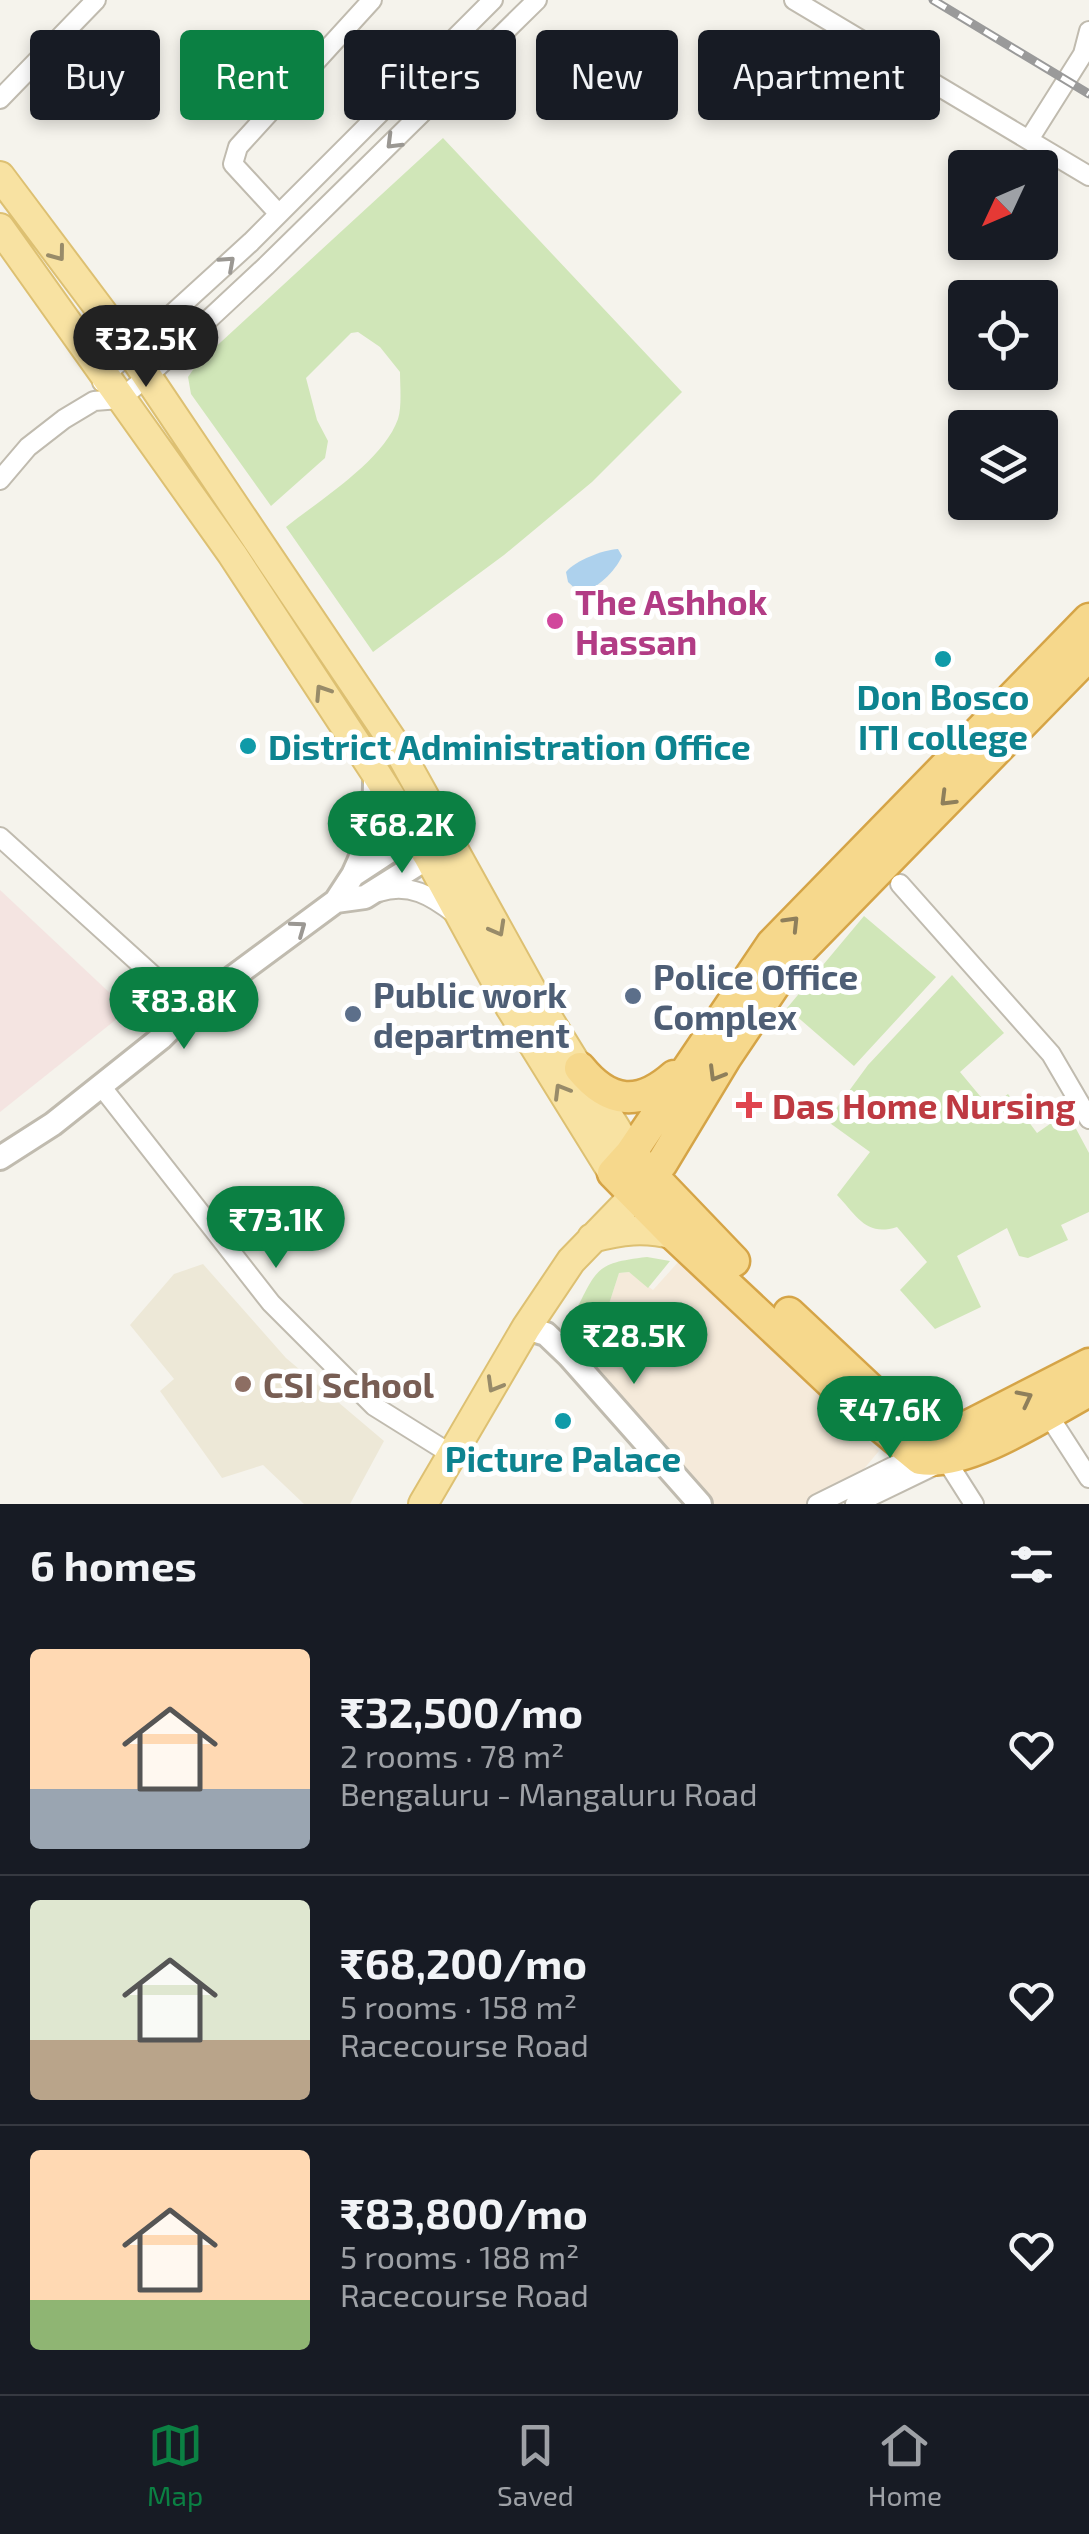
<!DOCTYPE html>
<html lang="en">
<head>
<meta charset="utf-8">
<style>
	:root { --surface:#171b24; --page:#20242c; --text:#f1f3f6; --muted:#9ea1a6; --line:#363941; --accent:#0b8043 }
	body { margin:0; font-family:"Exo 2",sans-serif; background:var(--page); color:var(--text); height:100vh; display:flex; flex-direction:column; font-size:38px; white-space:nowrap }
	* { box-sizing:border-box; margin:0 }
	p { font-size:32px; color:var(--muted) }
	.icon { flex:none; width:55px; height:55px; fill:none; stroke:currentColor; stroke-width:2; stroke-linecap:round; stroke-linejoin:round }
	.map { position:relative; height:1504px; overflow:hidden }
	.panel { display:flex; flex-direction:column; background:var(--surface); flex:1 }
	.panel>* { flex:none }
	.guide { position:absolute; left:30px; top:30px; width:1030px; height:90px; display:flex; gap:20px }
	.needle { width:65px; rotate:226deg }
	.fabs { position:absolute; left:948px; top:150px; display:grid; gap:20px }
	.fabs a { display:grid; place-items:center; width:110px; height:110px; border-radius:10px; background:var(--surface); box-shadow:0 5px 15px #0003; font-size:50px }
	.price { position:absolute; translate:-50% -85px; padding:0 22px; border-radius:35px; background:var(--accent); color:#fff; font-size:32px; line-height:65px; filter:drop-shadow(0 2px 5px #0008) }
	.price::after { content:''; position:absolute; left:50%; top:60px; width:30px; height:22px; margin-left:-15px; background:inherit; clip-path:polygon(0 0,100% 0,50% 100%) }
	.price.active { background:#222; color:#fff }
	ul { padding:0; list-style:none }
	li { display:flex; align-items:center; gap:30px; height:250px; padding:0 30px }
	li+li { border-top:2px solid var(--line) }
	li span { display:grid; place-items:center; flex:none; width:280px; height:200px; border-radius:10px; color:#555 }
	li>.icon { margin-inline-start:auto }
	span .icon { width:120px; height:120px; fill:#fffc; stroke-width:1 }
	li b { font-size:42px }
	h2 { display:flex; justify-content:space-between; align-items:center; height:120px; padding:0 30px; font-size:42px }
	.pill { padding:0 35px; border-radius:10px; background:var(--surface); box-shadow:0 5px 15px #0003; font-size:35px; line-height:90px }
	.pill.active { background:var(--accent); color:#fff }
	.tabs { display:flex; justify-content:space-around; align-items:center; height:140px; border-top:2px solid var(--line); background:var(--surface); font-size:28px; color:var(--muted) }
	.tabs a { display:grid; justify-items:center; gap:5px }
	.tabs .active { color:var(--accent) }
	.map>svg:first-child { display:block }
	.commercial { fill:#f5eada }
	.education { fill:#ede8d7 }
	.medical { fill:#f4e4e1 }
	.green { fill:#d0e6b8 }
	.water { fill:#add1ed }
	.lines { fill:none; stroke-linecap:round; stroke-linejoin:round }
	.minor-casing { stroke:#c0bbaf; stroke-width:22 }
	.tertiary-casing { stroke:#c0bbaf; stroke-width:28 }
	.primary-casing { stroke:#ddc072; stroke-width:32 }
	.trunk-casing { stroke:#d5a447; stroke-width:35 }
	.minor { stroke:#fff; stroke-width:18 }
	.tertiary { stroke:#fff; stroke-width:22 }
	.primary { stroke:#f8e2a2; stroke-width:28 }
	.trunk { stroke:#f6d88c; stroke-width:30 }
	.rail-casing { stroke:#9a9a9a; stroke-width:9 }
	.rail { stroke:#fff; stroke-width:5; stroke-dasharray:15; stroke-linecap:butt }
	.oneway { stroke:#9b9893 }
	.oneway2 { stroke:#988b69 }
	.oneway3 { stroke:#8e7f5b }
	.hotel-dot { fill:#d1479c; stroke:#fff; stroke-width:4 }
	.culture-dot { fill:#0f9aa8; stroke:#fff; stroke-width:4 }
	.service-dot { fill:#5c6f8a; stroke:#fff; stroke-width:4 }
	.health-dot { fill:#e0444e; stroke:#fff; stroke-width:4 }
	.education-dot { fill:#8d6e63; stroke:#fff; stroke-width:4 }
	.labels { text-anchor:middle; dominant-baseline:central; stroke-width:10; stroke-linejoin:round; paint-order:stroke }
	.hotel-label { font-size:35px; font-weight:bold; fill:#b23c85; stroke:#fff; text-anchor:start }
	.culture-label { font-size:35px; font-weight:bold; fill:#0d838f; stroke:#fff }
	.service-label { font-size:35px; font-weight:bold; fill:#4e5e75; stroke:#fff; text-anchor:start }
	.health-label { font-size:35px; font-weight:bold; fill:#be3a42; stroke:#fff; text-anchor:start }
	.education-label { font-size:35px; font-weight:bold; fill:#785e54; stroke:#fff; text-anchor:start }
</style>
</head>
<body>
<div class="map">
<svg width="1089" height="1504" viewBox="0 0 1089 1504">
	<rect width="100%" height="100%" fill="#f5f3ec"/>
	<path class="commercial" d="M680,1260L879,1451L857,1477L817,1504H700L569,1356L590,1333L600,1331L619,1273L629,1272L653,1290Z"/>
	<path class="education" d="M203,1264L286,1358L384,1441L350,1504H304L263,1465L222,1478L160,1391L174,1379L130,1325L174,1274Z"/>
	<path class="medical" d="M0,890L128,1010L0,1112Z"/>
	<path class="green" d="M443,138L682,392L592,482L504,555L373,652L286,527C321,499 383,461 398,419C402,406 400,386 400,372L380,347L358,332L351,333L306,378L317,420L328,441L325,458L271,506L191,394L188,377L197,364Z
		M864,916L936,977L854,1066L787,1008Z
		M952,975L1004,1033L960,1072L990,1108L1008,1094L1037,1133L1067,1112L1089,1153V1212L1061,1225L1068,1240L1028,1258L1019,1256L1007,1228L957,1256L981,1307L935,1329L900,1290L927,1262L897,1227C866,1237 857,1216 837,1195L870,1152L827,1121L868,1065Z
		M647,1257L670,1261L648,1288L629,1272L619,1273L600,1332L590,1333L574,1314C597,1270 594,1263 647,1257Z"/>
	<path class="water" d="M618,549L622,556C615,572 597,588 581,594L568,582L566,572C576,560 603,550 618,549Z"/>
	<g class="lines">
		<defs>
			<path id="minor" d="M794,0L1089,176
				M0,99L96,0
				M1030,138L1083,54L1089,31
				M279,214L233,164L238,147L372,0
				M102,382L104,376L251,242L493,0
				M0,480L28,447L64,419L94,401L120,399L147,377L266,266L537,0
				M0,837L190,1009
				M900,884L1051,1054L1089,1119
				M379,892C409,882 432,896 455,914
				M101,1086L271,1303L374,1406L454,1456
				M1047,1413L1089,1478
				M817,1504L914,1456
				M855,1504L946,1460L974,1504"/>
			<path id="tertiary" d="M353,875C370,840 376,811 375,772
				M336,901L353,875L429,825
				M0,1158L53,1124L161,1038L190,1009L336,901L365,897L440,850
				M526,1328L546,1334L569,1356L700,1504"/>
			<path id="primary" d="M0,176L120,336L398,749L538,1002L631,1153
				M0,228L232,554L375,772L428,856L510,1007L613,1173
				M592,1238C621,1230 645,1227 674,1235
				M423,1504L526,1328L571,1261L635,1195"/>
			<path id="trunk" d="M1089,619L772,944L631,1153L613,1173L674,1235L857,1407L920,1459C968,1467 1046,1414 1089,1391
				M580,1068C610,1105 640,1106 674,1076
				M641,1164L734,1261
				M635,1195L662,1163L726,1057L792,959L1089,655
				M789,1313L902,1419C922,1432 936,1434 960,1430L1089,1364"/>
		</defs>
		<use href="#minor" class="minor-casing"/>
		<use href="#tertiary" class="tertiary-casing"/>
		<use href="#primary" class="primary-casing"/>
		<use href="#trunk" class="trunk-casing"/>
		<use href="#minor" class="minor"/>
		<use href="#tertiary" class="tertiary"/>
		<use href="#primary" class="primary"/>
		<use href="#trunk" class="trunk"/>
		<defs>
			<path id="rail" d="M933,0L1089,94"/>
		</defs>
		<use href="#rail" class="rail-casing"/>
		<use href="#rail" class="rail"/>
	</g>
	<defs><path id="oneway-chevron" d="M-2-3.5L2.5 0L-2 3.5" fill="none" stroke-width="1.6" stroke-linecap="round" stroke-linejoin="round" transform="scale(2.5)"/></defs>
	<g class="oneway">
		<use href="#oneway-chevron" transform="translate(393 142) rotate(135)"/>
		<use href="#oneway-chevron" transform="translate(228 263) rotate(-42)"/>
		<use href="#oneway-chevron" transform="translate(299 928) rotate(-36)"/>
	</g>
	<g class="oneway2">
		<use href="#oneway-chevron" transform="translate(58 254) rotate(53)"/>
		<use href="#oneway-chevron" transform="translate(322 692) rotate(-123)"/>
		<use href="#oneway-chevron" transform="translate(498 929) rotate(61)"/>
		<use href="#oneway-chevron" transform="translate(561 1091) rotate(-121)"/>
		<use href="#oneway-chevron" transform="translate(494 1385) rotate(120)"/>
	</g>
	<g class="oneway3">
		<use href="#oneway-chevron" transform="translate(947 799) rotate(135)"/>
		<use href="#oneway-chevron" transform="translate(792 923) rotate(-46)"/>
		<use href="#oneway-chevron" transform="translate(716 1074) rotate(121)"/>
		<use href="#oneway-chevron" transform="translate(1025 1398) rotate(-27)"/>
	</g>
	<circle class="hotel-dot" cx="555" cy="621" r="10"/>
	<g class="culture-dot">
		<circle cx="943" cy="659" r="10"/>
		<circle cx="248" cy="746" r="10"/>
		<circle cx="563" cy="1421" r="10"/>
	</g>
	<g class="service-dot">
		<circle cx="633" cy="996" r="10"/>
		<circle cx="353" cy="1014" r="10"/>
	</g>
	<path class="health-dot" d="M744 1090h10v10h10v10h-10v10h-10v-10h-10v-10h10z"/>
	<circle class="education-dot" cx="243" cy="1384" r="10"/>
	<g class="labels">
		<g class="hotel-label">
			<text x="575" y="601">The Ashhok<tspan x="575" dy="40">Hassan</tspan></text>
		</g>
		<g class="culture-label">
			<text x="943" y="696">Don Bosco<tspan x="943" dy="40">ITI college</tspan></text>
			<text x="268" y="746" text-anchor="start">District Administration Office</text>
			<text x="563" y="1458">Picture Palace</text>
		</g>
		<g class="service-label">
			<text x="653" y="976">Police Office<tspan x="653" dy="40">Complex</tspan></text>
			<text x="373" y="994">Public work<tspan x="373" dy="40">department</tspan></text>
		</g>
		<g class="health-label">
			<text x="772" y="1105">Das Home Nursing</text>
		</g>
		<g class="education-label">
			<text x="263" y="1384">CSI School</text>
		</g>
	</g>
</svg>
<div class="fabs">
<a><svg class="needle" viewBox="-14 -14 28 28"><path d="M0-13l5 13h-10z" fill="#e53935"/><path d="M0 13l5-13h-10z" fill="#9ea1a6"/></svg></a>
<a><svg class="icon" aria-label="locate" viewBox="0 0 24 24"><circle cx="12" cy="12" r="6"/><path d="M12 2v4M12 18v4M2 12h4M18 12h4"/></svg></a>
<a><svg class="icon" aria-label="layers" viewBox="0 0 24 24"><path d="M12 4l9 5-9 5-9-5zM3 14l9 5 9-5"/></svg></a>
</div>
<b class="price active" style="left:146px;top:390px">₹32.5K</b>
<b class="price" style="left:402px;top:876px">₹68.2K</b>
<b class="price" style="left:184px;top:1052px">₹83.8K</b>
<b class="price" style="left:276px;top:1271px">₹73.1K</b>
<b class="price" style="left:634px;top:1387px">₹28.5K</b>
<b class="price" style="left:890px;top:1461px">₹47.6K</b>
<div class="guide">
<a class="pill">Buy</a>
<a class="pill active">Rent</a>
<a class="pill">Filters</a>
<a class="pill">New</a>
<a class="pill">Apartment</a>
</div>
</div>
<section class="panel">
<h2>6 homes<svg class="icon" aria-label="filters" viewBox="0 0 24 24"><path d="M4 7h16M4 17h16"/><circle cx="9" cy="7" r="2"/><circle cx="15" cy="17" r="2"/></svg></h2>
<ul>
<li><span style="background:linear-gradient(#ffd9b3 70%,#9aa5b1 0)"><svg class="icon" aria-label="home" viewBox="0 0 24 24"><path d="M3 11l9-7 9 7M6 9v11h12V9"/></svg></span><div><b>₹32,500/mo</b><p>2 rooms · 78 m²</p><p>Bengaluru - Mangaluru Road</p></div><svg class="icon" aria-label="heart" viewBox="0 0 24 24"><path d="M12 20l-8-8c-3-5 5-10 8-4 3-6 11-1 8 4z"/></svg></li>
<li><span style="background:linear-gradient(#dfe7d0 70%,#b9a48a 0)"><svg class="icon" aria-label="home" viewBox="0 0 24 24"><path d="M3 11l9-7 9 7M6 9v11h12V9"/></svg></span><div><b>₹68,200/mo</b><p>5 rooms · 158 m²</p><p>Racecourse Road</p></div><svg class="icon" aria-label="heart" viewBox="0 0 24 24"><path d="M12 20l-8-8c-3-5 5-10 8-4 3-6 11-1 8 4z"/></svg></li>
<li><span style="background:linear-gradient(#ffd9b3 75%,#8fb573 0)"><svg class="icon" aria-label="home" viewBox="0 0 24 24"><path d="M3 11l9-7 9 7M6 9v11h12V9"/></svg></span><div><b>₹83,800/mo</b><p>5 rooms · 188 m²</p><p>Racecourse Road</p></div><svg class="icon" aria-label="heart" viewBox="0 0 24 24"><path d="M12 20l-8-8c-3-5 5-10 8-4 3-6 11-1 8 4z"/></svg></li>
</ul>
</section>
<nav class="tabs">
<a class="active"><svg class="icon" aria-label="map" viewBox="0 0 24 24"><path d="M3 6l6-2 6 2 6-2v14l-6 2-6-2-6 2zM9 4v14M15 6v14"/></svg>Map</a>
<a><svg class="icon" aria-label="saved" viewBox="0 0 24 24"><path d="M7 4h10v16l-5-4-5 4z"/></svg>Saved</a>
<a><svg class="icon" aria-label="home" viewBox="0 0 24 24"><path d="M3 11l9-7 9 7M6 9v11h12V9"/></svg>Home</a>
</nav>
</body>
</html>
